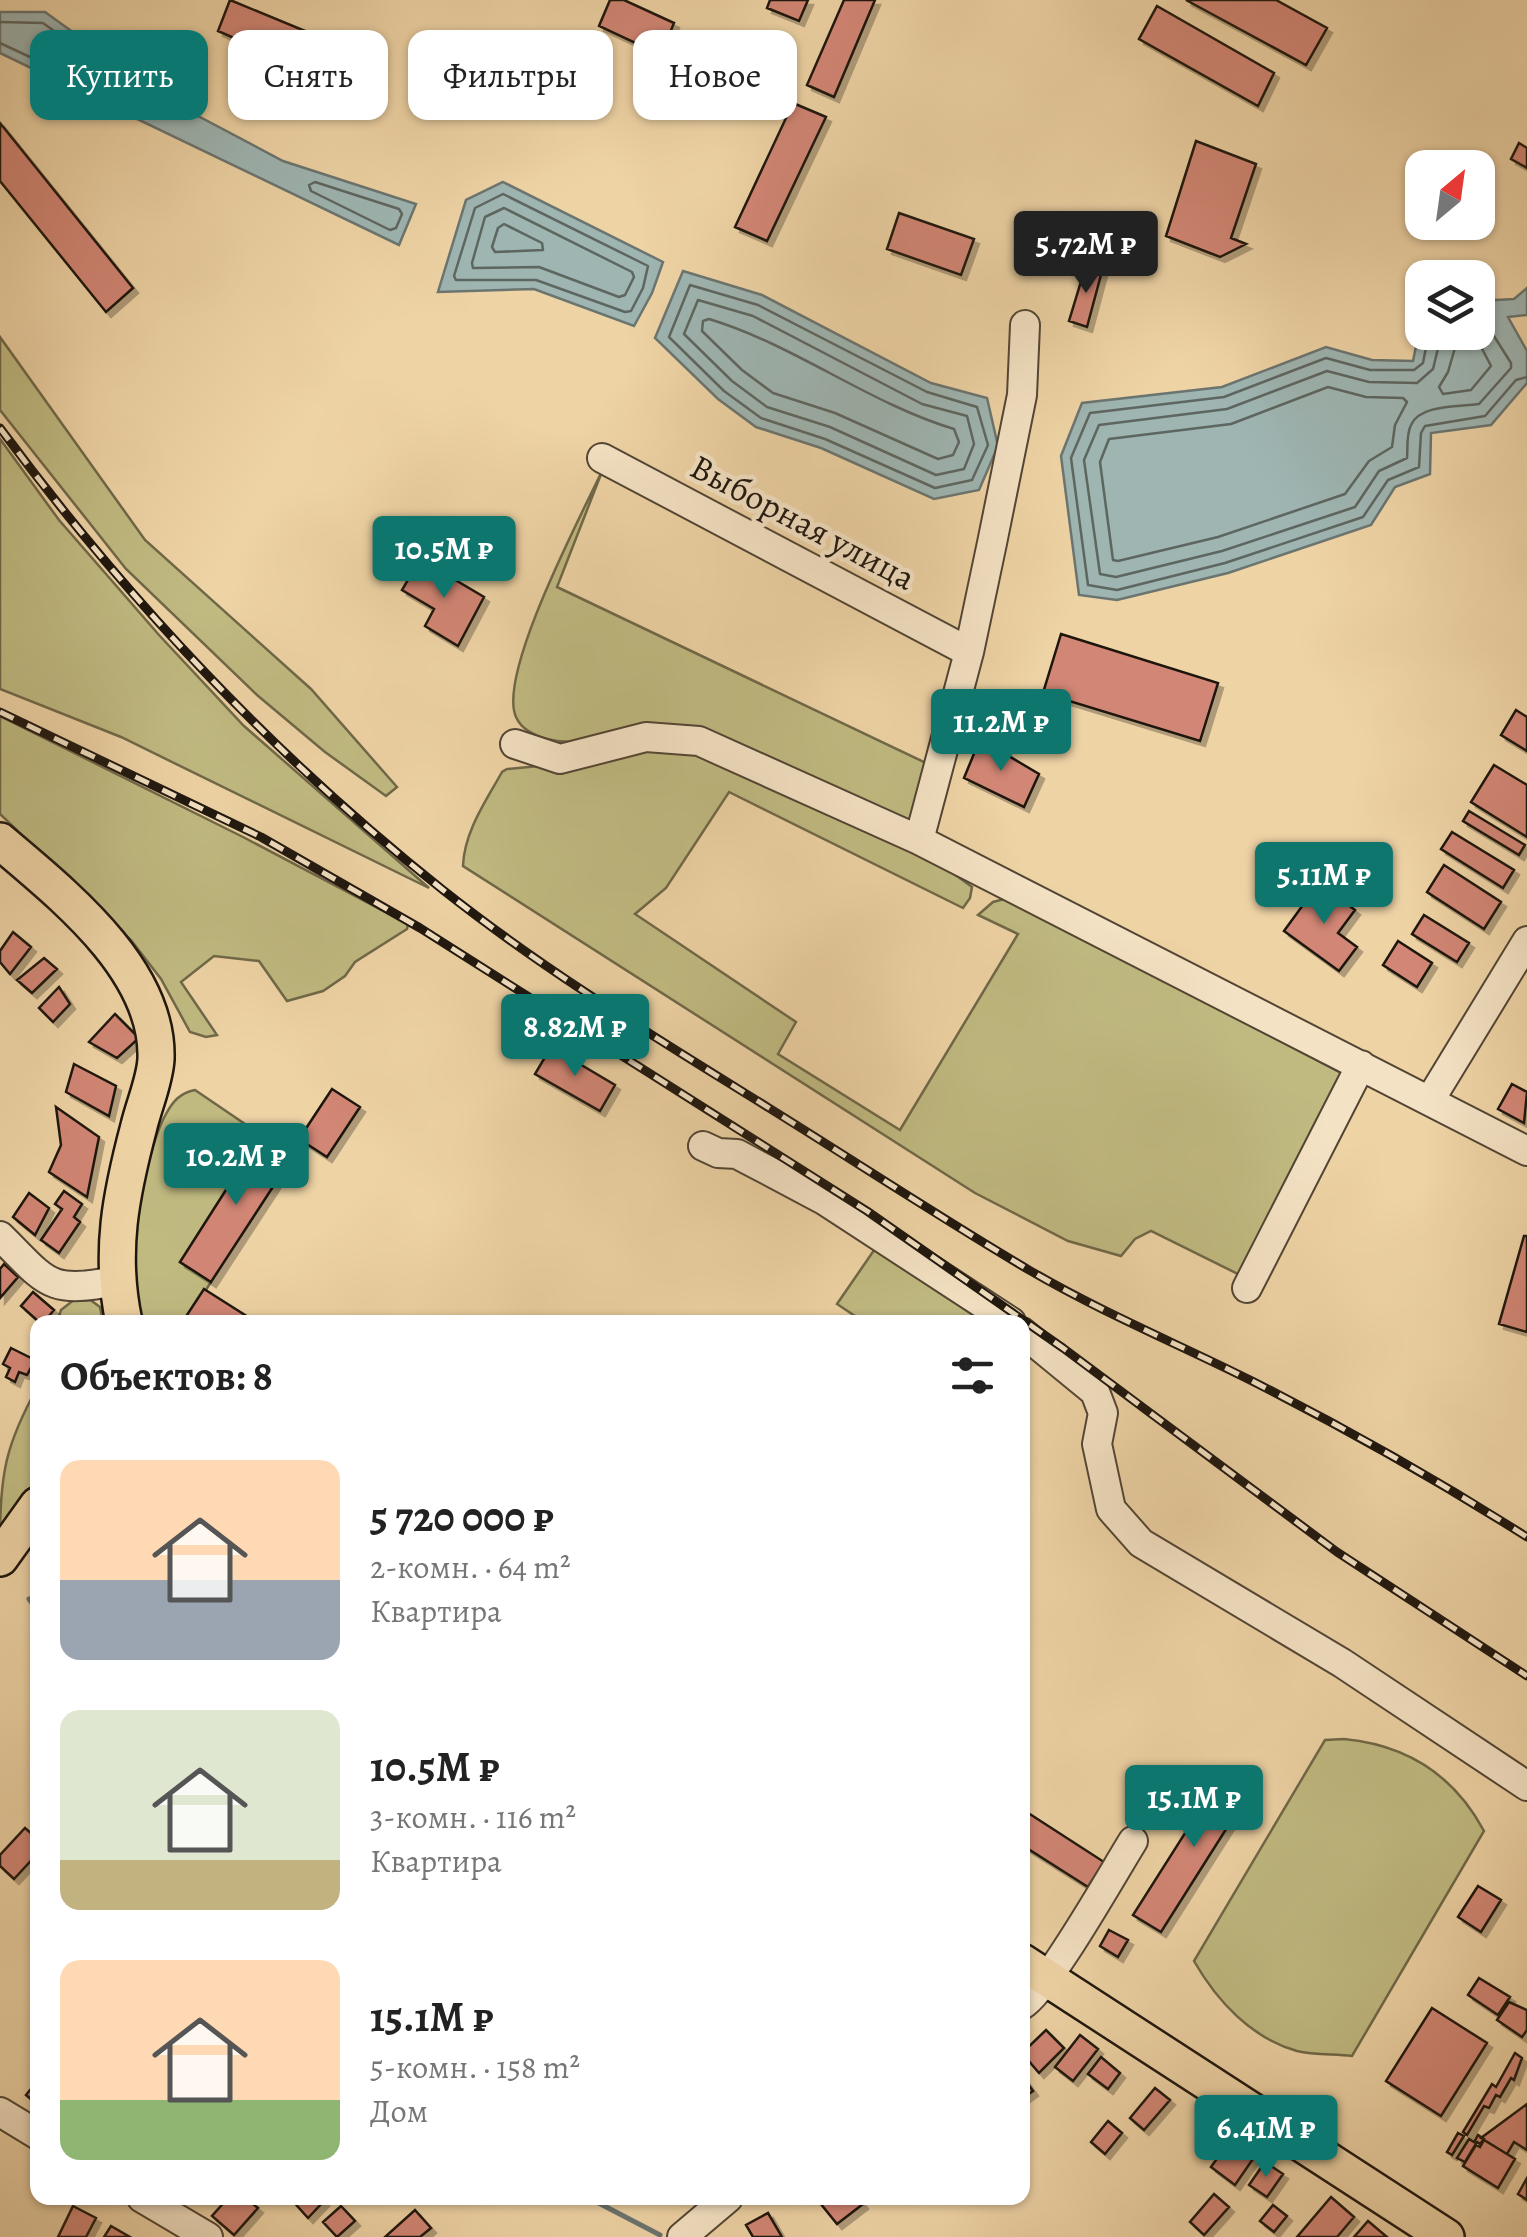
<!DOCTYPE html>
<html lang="ru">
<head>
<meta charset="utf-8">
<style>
	:root { --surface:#fff; --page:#f6f6f6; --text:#222; --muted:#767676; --accent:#0f766e }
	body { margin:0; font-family:Alegreya,serif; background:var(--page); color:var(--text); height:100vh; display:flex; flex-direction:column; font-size:38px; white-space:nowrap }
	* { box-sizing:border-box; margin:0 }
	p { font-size:32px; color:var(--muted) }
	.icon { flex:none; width:55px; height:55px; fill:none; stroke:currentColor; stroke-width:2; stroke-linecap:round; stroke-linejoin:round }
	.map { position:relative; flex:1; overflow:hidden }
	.sheet { position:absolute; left:30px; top:1315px; width:1000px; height:890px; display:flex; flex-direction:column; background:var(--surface); border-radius:20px; box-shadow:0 2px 8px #0004 }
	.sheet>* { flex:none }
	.hud { position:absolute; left:30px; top:30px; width:1000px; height:90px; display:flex; gap:20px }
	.needle { width:65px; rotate:29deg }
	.tools { position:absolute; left:1405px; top:150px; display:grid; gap:20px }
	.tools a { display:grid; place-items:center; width:90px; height:90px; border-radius:20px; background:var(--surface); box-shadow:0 2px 8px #0004; font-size:50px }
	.price { position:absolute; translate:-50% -85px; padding:0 22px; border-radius:10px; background:var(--accent); color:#fff; font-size:32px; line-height:65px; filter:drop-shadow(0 2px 5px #0008) }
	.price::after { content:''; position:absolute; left:50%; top:60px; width:30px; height:22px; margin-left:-15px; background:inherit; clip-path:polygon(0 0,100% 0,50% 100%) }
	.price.on { background:#222; color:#fff }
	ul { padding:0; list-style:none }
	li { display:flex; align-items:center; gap:30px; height:250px; padding:0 30px }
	li span { display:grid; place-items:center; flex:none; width:280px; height:200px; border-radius:20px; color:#555 }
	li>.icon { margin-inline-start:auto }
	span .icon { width:120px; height:120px; fill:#fffc; stroke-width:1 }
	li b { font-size:42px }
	h2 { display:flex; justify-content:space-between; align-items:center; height:120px; padding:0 30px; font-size:42px }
	.pill { padding:0 35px; border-radius:20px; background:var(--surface); box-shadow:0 2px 8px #0004; font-size:35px; line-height:90px }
	.pill.on { background:var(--accent); color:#fff }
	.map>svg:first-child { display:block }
	.green { fill:#c0ba81; stroke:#6f6848; stroke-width:2.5 }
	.water { fill:#9eb5b2; stroke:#6b7570; stroke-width:2.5 }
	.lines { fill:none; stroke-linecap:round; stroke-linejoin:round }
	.shore { stroke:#5e6660; stroke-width:2.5 }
	.stream { stroke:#6b7570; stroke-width:5 }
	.building { fill:#d28674; stroke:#1e160e; stroke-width:2.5; filter:url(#shadow) }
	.minor-casing { stroke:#524534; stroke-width:32 }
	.major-casing { stroke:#1e160e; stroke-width:40 }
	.minor { stroke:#f4e2c4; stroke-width:28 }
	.major { stroke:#eed3a5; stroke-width:35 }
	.rail-casing { stroke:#1e160e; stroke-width:9 }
	.rail { stroke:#f4e2c4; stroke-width:5; stroke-dasharray:15; stroke-linecap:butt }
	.labels { text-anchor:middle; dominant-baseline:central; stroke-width:9; stroke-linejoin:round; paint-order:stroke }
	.street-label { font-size:35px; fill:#1e160e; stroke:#f4e2c4 }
</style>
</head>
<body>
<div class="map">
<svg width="1527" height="2237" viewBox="0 0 1527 2237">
	<defs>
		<filter id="shadow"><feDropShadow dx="5" dy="5" stdDeviation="0" flood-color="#0004"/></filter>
	</defs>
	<rect width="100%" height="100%" fill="#eed3a5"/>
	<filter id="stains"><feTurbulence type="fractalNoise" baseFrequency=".002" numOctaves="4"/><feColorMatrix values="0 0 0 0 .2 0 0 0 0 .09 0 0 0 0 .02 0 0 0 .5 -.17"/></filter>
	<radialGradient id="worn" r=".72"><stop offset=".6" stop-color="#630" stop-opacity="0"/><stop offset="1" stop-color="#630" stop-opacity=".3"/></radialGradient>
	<path class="green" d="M0,337L145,540L311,689L397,787L386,796L325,752L257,695L126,569L0,410Z
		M0,439L59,520L159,635L244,726L429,888L121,737L0,689Z
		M603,469L557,587L928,764L912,825C861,802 810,780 759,757C734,746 708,730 681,726C636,718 592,751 547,739C535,736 521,729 516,717C497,674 582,514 603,469Z
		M0,716L245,838L408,924L407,929L355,962L345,976L323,991L287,1001L259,961L214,956L181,982L217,1035L206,1037L190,1032L161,979L131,940L0,814Z
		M685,743L931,857L972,887L970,898L963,908L729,792L666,888L635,914L796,1022L778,1054L900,1130L1018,934L978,915L993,902L1008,898L1341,1073L1343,1077L1244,1277L1151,1231L1135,1239L1121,1256L1068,1241L975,1193L463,866C464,832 486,801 502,772L507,769L560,764Z
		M195,1090L261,1135L180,1262L211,1282L185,1322H141C135,1303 133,1280 132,1260C131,1230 151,1140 166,1114C173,1101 180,1093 195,1090Z
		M879,1243L995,1322H864L837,1304Z
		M75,1299H89L100,1307L103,1322H57L61,1310Z
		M37,1388V1483L0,1538C0,1474 6,1444 37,1388Z
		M1344,1739C1407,1745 1454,1775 1484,1831L1352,2056C1334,2054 1314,2055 1297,2051C1251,2038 1217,2001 1194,1961L1325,1740Z"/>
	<path class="water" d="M0,12H45L164,98L283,161L416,204L399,245L0,53Z
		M503,182L663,262L652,293L634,326L534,289L438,292L466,200Z
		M683,271L762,295L931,383L987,398L998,446L979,490L934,499L821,448L756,427L718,399L655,338Z
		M1527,288V315L1508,317L1527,351V383L1491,425L1431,433L1430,474L1395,487L1371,525L1228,573L1117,600L1079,595L1061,456L1082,403L1222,387L1326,347L1372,360L1413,361L1422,317V332H1478V301L1514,299Z"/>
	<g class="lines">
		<path class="shore" d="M0,22L43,23L155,104L156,110L150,113L0,43
			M315,182L399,209L402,214L396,228L390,230L311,191L309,185Z
			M503,194L648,266L643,288L631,311L625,312L536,280H456L454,276L475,208Z
			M504,208L632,272L634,277L625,295L619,297L539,267L473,268L472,263L485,217Z
			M504,224L542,243L543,250L495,252L492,247L498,228Z
			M690,285L758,305L927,392L977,407L988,445L972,480L935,488L825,439L761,418L724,391L669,337Z
			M698,300L753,316L922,404L967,416L974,444L964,469L936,475L830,427L767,407L732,381L684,334Z
			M709,319C795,345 868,403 954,429L959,442L953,455L938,459L835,413L773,393L742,370L702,331L703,321Z
			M1429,332L1423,363L1414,370H1370L1326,358L1224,397L1090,413L1071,458L1088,585L1117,590L1225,563L1363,517L1388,480L1419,467L1421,433L1425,426L1485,416L1516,380L1527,377
			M1442,332L1433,369L1417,383L1369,382L1327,371L1227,409L1099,425L1084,460L1100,574L1116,577L1222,551L1355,507L1379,471L1407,458C1408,448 1406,435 1411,425C1420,404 1459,407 1479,404L1511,368V363L1487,325L1478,323
			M1459,334L1477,339L1491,366L1471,390L1443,394L1439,387L1448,372Z
			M1328,387L1366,397L1403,398L1407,402L1395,425L1392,447L1369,461L1345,494L1218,537L1118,561L1113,560L1100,462L1109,439L1231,424Z"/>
		<path class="stream" d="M29,1599L38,1611
			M589,2198L660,2235"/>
	</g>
	<path class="building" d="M230,0L322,38L309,71L218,31Z
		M610,0H624L674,23L661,55L599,26Z
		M770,0H808L799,21L767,8Z
		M844,0H875L834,97L807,85Z
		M1186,0H1276L1327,28L1306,65Z
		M1157,6L1274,73L1258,106L1139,39Z
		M793,103L826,117L767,241L735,227Z
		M0,123L133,288L106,312L0,181Z
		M1196,141L1256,164L1231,238L1246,244L1220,257L1166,236Z
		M1519,143L1527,148V168L1511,159Z
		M899,213L974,239L961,275L887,249Z
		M1086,265L1102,271L1087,327L1069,321Z
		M420,559L484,597L458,646L425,626L434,609L402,590Z
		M1061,634L1218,683L1200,741L1043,693Z
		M1516,710L1527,717V751L1501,735Z
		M980,739L1039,774L1024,807L964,778Z
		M1494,765L1527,785V837L1471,802Z
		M1469,811L1525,845L1519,855L1463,821Z
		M1452,832L1514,870L1503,888L1441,849Z
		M1444,865L1501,902L1484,929L1427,892Z
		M1319,883L1355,910L1338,933L1357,947L1339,971L1284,931Z
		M1424,915L1469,943L1457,962L1412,934Z
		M13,932L31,947L10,974L0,962V951Z
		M1398,941L1432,963L1417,987L1383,965Z
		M44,958L57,969L32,993L17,980Z
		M59,987L70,1004L53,1022L39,1008Z
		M115,1014L139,1038L117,1058L89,1042Z
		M551,1047L615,1085L600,1111L535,1074Z
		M74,1064L116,1086L109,1116L66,1092Z
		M1512,1084L1527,1092L1524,1123L1498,1109Z
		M332,1089L360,1107L327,1157L299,1139Z
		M56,1107L99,1137L87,1197L49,1172L61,1145Z
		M261,1135L293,1156L211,1282L180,1262Z
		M64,1191L82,1204L74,1217L80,1222L59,1253L41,1240L62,1209L55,1204Z
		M29,1193L49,1208L35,1235L13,1217Z
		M1524,1236H1527V1332L1499,1324Z
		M4,1264L18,1277L0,1298V1269Z
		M204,1289L256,1322L183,1321Z
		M33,1292L54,1310L44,1322H39L21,1306Z
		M11,1348L35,1360L27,1375L19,1372L15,1382L6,1377L10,1368L3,1364Z
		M1227,1767L1254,1785L1161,1932L1133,1915Z
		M1022,1809L1104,1862L1088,1887L1022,1845Z
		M25,1828L38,1839V1853L14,1879L0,1866V1855Z
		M1478,1886L1501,1900L1481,1932L1458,1917Z
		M1109,1930L1128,1940L1118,1957L1100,1946Z
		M1479,1978L1510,1997L1498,2015L1468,1995Z
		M1509,2002L1527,2010V2030L1522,2037L1497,2020Z
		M1432,2008L1487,2043L1441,2116L1386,2081Z
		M1046,2030L1064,2048L1039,2073L1022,2053Z
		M1080,2035L1098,2049L1073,2081L1055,2067Z
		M1515,2053L1522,2058L1514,2080L1511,2078L1500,2097L1496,2095L1489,2108L1484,2106L1467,2135L1463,2132L1492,2084L1496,2087Z
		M1101,2057L1120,2073L1108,2089L1088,2074Z
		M1022,2076L1033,2091L1022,2099Z
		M38,2080V2105L26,2095Z
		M1155,2088L1170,2100L1144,2130L1130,2118Z
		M1527,2104V2150L1514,2142L1507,2154L1481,2138Z
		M1108,2121L1122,2133L1105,2154L1091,2142Z
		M1458,2133L1464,2136L1452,2155L1447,2152Z
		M1478,2135L1484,2139L1480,2144L1477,2142L1465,2162L1457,2158L1469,2139L1474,2142Z
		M1233,2136L1257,2153L1235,2185L1211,2167Z
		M1484,2140L1515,2159L1498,2188L1463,2166L1476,2145L1480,2147Z
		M1265,2162L1283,2174L1267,2197L1249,2185Z
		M1527,2178V2200L1518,2194Z
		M1214,2194L1229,2207L1204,2235L1190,2222Z
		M1331,2197L1354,2217L1337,2237H1297Z
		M228,2198H245L258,2208L234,2235L212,2216Z
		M290,2198H319L324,2201L308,2218Z
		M816,2198H858L863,2204L837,2224Z
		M1273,2205L1287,2216L1274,2232L1260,2221Z
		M73,2206L96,2218L86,2237H58Z
		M341,2206L355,2221L337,2237L323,2222Z
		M415,2210L431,2228L420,2237H385Z
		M768,2213L782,2237H753L746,2225Z
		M1368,2221L1387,2237H1354Z
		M111,2226L130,2237H104Z"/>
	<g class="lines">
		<defs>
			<path id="minor" d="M602,458L969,652
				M515,744L560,759L646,737L699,741L919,840L1527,1151
				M919,840L969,652L992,543L1022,395L1025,325
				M1430,1100L1527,941
				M703,1146L718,1153L737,1154L824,1200L1011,1322
				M0,1236C46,1281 47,1295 115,1281
				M1247,1288L1361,1065
				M1022,1332L1095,1392L1103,1413L1097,1444L1111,1509L1141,1543L1342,1663L1527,1786
				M1022,2005C1047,1991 1113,1873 1133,1841
				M0,2112L38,2135
				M142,2198L208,2237
				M682,2237L728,2198"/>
			<path id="major" d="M0,841C62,894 159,969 156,1059C155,1080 144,1105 139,1126C121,1194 109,1252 124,1322
				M0,1558L38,1505
				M1022,1962L1446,2237"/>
		</defs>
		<use href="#minor" class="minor-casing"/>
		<use href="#major" class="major-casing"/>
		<use href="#minor" class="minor"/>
		<use href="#major" class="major"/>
		<defs>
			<path id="rail" d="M0,428C128,601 274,756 443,890C545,971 658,1039 769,1108C856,1162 941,1218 1029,1270C1101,1312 1178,1344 1252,1381C1347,1429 1437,1480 1527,1537
				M0,712L261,837L420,928L867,1211L1063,1348L1337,1552L1527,1676"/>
		</defs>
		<use href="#rail" class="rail-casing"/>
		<use href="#rail" class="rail"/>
	</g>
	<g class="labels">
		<g class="street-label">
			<text transform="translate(803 522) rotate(28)">Выборная улица</text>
		</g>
	</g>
	<rect width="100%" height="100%" filter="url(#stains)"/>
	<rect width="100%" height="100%" fill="url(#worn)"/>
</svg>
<div class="tools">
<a><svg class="needle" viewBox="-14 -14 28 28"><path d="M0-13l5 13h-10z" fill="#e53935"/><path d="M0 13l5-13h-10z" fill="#767676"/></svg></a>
<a><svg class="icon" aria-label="layers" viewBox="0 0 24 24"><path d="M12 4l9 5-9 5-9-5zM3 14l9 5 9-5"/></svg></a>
</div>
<b class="price on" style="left:1086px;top:296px">5.72M ₽</b>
<b class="price" style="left:444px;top:601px">10.5M ₽</b>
<b class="price" style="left:1001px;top:774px">11.2M ₽</b>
<b class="price" style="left:1324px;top:927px">5.11M ₽</b>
<b class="price" style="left:575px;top:1079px">8.82M ₽</b>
<b class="price" style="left:236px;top:1208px">10.2M ₽</b>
<b class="price" style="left:1194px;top:1850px">15.1M ₽</b>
<b class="price" style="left:1266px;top:2180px">6.41M ₽</b>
<div class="hud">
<a class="pill on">Купить</a>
<a class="pill">Снять</a>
<a class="pill">Фильтры</a>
<a class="pill">Новое</a>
</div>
<section class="sheet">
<h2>Объектов: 8<svg class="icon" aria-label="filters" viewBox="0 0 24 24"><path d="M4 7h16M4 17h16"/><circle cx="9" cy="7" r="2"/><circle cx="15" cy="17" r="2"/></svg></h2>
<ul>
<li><span style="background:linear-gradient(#ffd9b3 60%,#9aa5b1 0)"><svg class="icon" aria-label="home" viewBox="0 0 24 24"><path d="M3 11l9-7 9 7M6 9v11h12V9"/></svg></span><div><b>5 720 000 ₽</b><p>2-комн. · 64 m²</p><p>Квартира</p></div></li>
<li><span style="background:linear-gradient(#dfe7d0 75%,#c2b280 0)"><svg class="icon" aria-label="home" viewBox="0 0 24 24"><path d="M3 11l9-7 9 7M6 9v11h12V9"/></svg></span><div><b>10.5M ₽</b><p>3-комн. · 116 m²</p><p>Квартира</p></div></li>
<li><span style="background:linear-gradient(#ffd9b3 70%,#8fb573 0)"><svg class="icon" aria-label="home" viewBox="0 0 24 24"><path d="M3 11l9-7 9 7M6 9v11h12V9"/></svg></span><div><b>15.1M ₽</b><p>5-комн. · 158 m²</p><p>Дом</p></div></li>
</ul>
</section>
</div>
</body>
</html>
